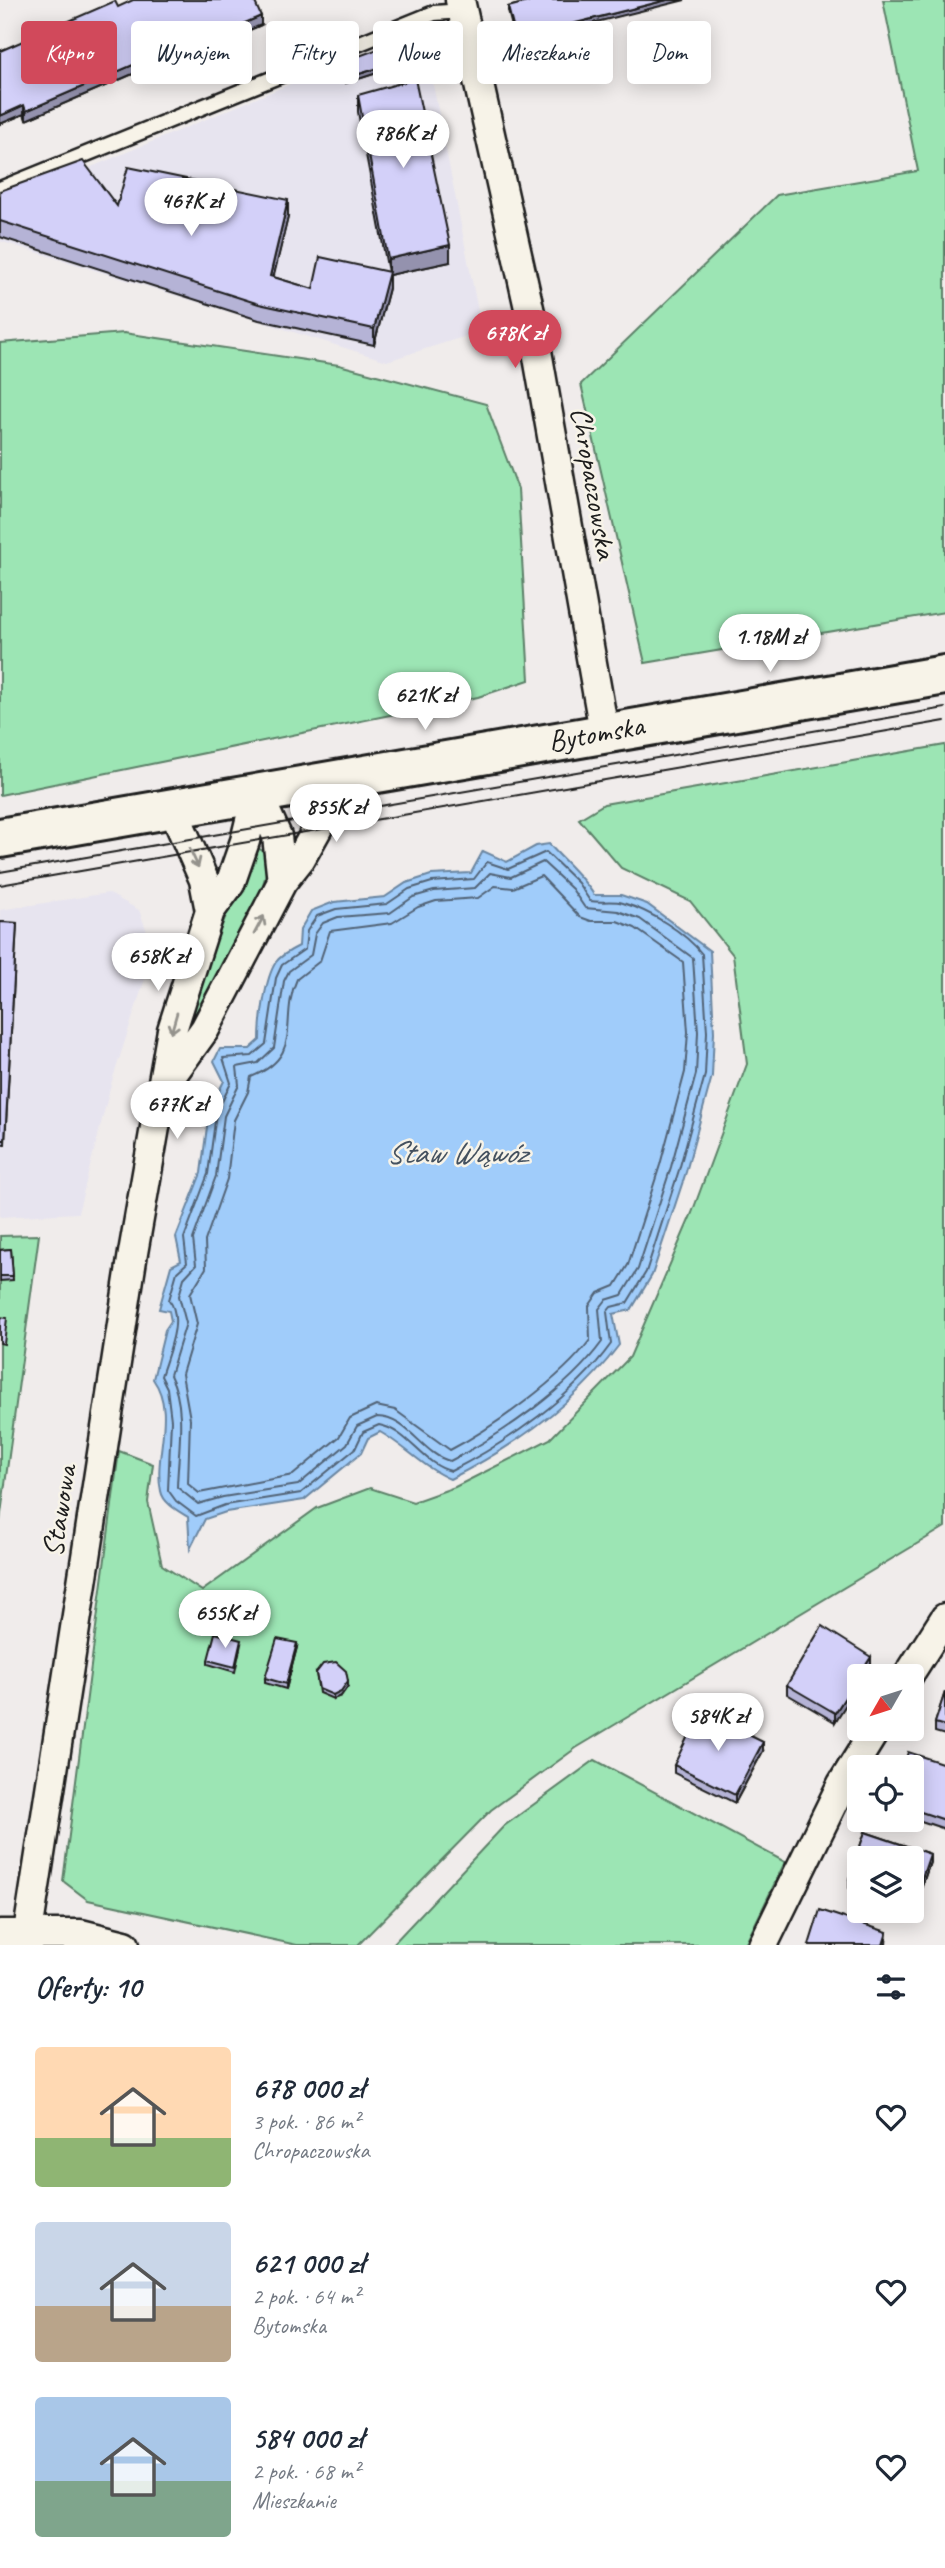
<!DOCTYPE html>
<html lang="pl">
<head>
<meta charset="utf-8">
<style>
	:root { --surface:#fff; --page:#f6f6f7; --text:#1f2937; --muted:#747a83; --accent:#d1495b }
	body { margin:0; font-family:Caveat,sans-serif; background:var(--page); color:var(--text); height:100vh; display:flex; flex-direction:column; font-size:26px; white-space:nowrap }
	* { box-sizing:border-box; margin:0 }
	p { font-size:23px; color:var(--muted) }
	.icon { flex:none; width:38px; height:38px; fill:none; stroke:currentColor; stroke-width:2; stroke-linecap:round; stroke-linejoin:round }
	.map { position:relative; height:1945px; overflow:hidden }
	.drawer { display:flex; flex-direction:column; background:var(--surface); flex:1 }
	.drawer>* { flex:none }
	.guide { position:absolute; left:21px; top:21px; width:903px; height:63px; display:flex; gap:14px }
	.needle { width:46px; rotate:231deg }
	.fabs { position:absolute; left:847px; top:1664px; display:grid; gap:14px }
	.fabs a { display:grid; place-items:center; width:77px; height:77px; border-radius:7px; background:var(--surface); box-shadow:0 4px 18px #0003; font-size:35px }
	.price { position:absolute; translate:-50% -60px; padding:0 16px; border-radius:24px; background:#fff; color:#222; font-size:23px; line-height:46px; filter:drop-shadow(0 2px 4px #0008) }
	.price::after { content:''; position:absolute; left:50%; top:42px; width:21px; height:16px; margin-left:-10px; background:inherit; clip-path:polygon(0 0,100% 0,50% 100%) }
	.price.active { background:var(--accent); color:#fff }
	ul { padding:0; list-style:none }
	li { display:flex; align-items:center; gap:21px; height:175px; padding:0 35px }
	li span { display:grid; place-items:center; flex:none; width:196px; height:140px; border-radius:7px; color:#555 }
	li>.icon { margin-inline-start:auto }
	span .icon { width:84px; height:84px; fill:#fffc; stroke-width:1 }
	li b { font-size:30px }
	h2 { display:flex; justify-content:space-between; align-items:center; height:84px; padding:0 35px; font-size:30px }
	.pill { padding:0 24px; border-radius:7px; background:var(--surface); box-shadow:0 4px 18px #0003; font-size:24px; line-height:63px }
	.pill.active { background:var(--accent); color:#fff }
	.map>svg:first-child { display:block }
	.built { fill:#e7e4ef }
	.green { fill:#9ce5b4; stroke:#5c8068; stroke-width:2 }
	.water { fill:#a0ccfa; stroke:#6b86a1; stroke-width:2 }
	.lines { fill:none; stroke-linecap:round; stroke-linejoin:round }
	.shore { stroke:#516275; stroke-width:2 }
	.lane-casing { stroke:#1c1c1c; stroke-width:19 }
	.street-casing { stroke:#1c1c1c; stroke-width:33 }
	.secondary-casing { stroke:#1c1c1c; stroke-width:44 }
	.lane { stroke:#f7f3e8; stroke-width:14 }
	.street { stroke:#f7f3e8; stroke-width:28 }
	.secondary { stroke:#f7f3e8; stroke-width:38 }
	.tram { stroke:#1c1c1c; stroke-width:2 }
	.wall { fill:#b5b3d6; stroke:#1c1c1c; stroke-width:2 }
	.shaded-wall { fill:#9492ae; stroke:#1c1c1c; stroke-width:2 }
	.building { fill:#d3d0f9; stroke:#1c1c1c; stroke-width:2 }
	.oneway { stroke:#94928c }
	.labels { text-anchor:middle; dominant-baseline:central; stroke-width:5; stroke-linejoin:round; paint-order:stroke }
	.street-label { font-size:30px; fill:#1c1c1c; stroke:#f7f3e8 }
	.water-label { font-size:32px; font-style:italic; fill:#44515f; stroke:#f7f3e8 }
</style>
</head>
<body>
<div class="map">
<svg width="945" height="1945" viewBox="0 0 945 1945">
	<rect width="100%" height="100%" fill="#f0eceb"/>
	<filter id="ink" filterUnits="userSpaceOnUse"><feTurbulence type="fractalNoise" baseFrequency=".0143" numOctaves="2"/><feDisplacementMap in="SourceGraphic" scale="14" xChannelSelector="R" yChannelSelector="G"/><feConvolveMatrix kernelMatrix="1 2 1 2 8 2 1 2 1" color-interpolation-filters="sRGB"/></filter>
	<g filter="url(#ink)">
		<path class="built" d="M422,29L482,331L387,361L0,241V205Z
			M108,893L139,910L154,951L112,1081L78,1213L0,1217V910Z"/>
		<path class="green" d="M883,0H945V612L645,663L581,384L777,195L918,171Z
			M124,333L339,365L486,404L518,489L529,680L478,697L0,795V343Z
			M945,745V1527L576,1748L491,1810L358,1945H297L88,1900L63,1881L119,1451L153,1464L148,1502L162,1565L202,1591L317,1508L370,1488L413,1502L455,1487L550,1439L630,1357L692,1213L747,1064L733,955L690,901L621,868L579,819L604,804Z
			M258,848L264,852L266,874L260,895L193,1021L189,1022L186,1018L248,859Z
			M39,1235L0,1521V1236Z
			M595,1760L785,1862L745,1945H392L504,1826Z"/>
		<path class="water" d="M549,844C564,861 582,876 594,895H621L647,904L710,951L714,1032L712,1076L686,1172L652,1275L631,1310L613,1314L619,1345C576,1403 513,1447 450,1479C424,1468 405,1446 380,1432L368,1438L361,1453L304,1500L226,1512L205,1519L190,1549L188,1517C178,1511 163,1503 161,1491C153,1455 177,1413 153,1379L165,1330L171,1321L169,1311L159,1309L171,1266L181,1261L176,1237L201,1173L209,1111L224,1081L214,1061L220,1049H250L260,1040C260,1021 265,978 276,962C281,955 291,950 299,946L300,930L311,911L334,902L385,897L406,883L431,875L471,873L483,851L507,862L536,846Z"/>
		<g class="lines">
			<path class="shore" d="M546,852L578,883L590,901C601,903 613,900 623,903C650,911 685,932 702,954L707,1032L705,1075L679,1170L646,1272L627,1303L611,1307L607,1312L611,1344C573,1397 508,1442 451,1471C423,1465 408,1430 379,1425L363,1432L355,1449L301,1493L225,1505L196,1516L176,1501L168,1490L171,1420L167,1388L161,1376C168,1353 184,1319 169,1300L177,1272L187,1263L184,1238L208,1174L216,1114L231,1083L223,1058L252,1056L266,1044L276,978L282,965L305,949L307,931L317,916L336,909L387,904L409,889L432,882L474,879L487,862L508,869Z
				M543,862L572,889L585,908L618,911L640,919L693,958L698,1032L696,1074L671,1167L638,1269L622,1295L606,1300L599,1309L602,1342C568,1389 501,1435 450,1461C423,1455 408,1417 377,1417L357,1426L347,1444L298,1485L223,1497L198,1504L177,1487C178,1451 187,1408 170,1375L186,1323L179,1296L184,1278L196,1265L193,1239L216,1176L224,1116L239,1085L237,1067L258,1063L274,1048L284,981L289,971L311,955L315,934L323,923L338,917L390,913L413,897L434,891L475,888L490,873L511,877Z
				M541,876L580,917L591,921H617L635,928L683,962L688,1032L685,1072L660,1165L628,1265L615,1286L598,1293L589,1306L590,1340C561,1379 494,1427 450,1450L395,1410L376,1406L350,1418L339,1437L293,1475L199,1493L188,1484L190,1419L182,1374L197,1324L190,1294L206,1268L205,1241L227,1179L234,1120L248,1092L251,1077C306,1055 278,1020 297,979L320,961L330,931L392,923L418,907L436,901L478,898L495,886L513,888Z"/>
			<defs>
				<path id="lane" d="M0,189L434,13L464,11"/>
				<path id="street" d="M460,0L531,317L604,731
					M257,792L277,836L282,882
					M172,807L204,880L210,911
					M166,1083L205,1029L282,882L301,858L347,776
					M908,1676L945,1618
					M0,1934H81L125,1945
					M26,1945L133,1253L172,1030L210,911L230,884L245,841L257,792
					M763,1945L842,1784L876,1729"/>
				<path id="secondary" d="M0,838L945,675"/>
			</defs>
			<use href="#lane" class="lane-casing"/>
			<use href="#street" class="street-casing"/>
			<use href="#secondary" class="secondary-casing"/>
			<use href="#lane" class="lane"/>
			<use href="#street" class="street"/>
			<use href="#secondary" class="secondary"/>
			<path class="tram" d="M0,872L945,708
				M0,885L945,721"/>
		</g>
		<path class="wall" d="M535,0L516,42L508,11V7Z
			M118,7L261,25L144,76L142,70L26,120L24,114L0,124V51Z
			M411,62L346,83L340,68V63Z
			M358,95L450,262L389,275V288L374,345L259,320L0,237V191L117,206L288,217L273,277L313,289L388,272L358,112Z
			M0,922L17,923L5,1144H0Z
			M11,1249L13,1280L0,1281V1250Z
			M241,1644L235,1672L208,1664V1660Z
			M297,1647L286,1689L265,1683V1678Z
			M871,1666L864,1676H859L835,1722L787,1694V1685Z
			M316,1673L348,1686L341,1696L333,1699L319,1693Z
			M945,1692V1735L935,1732V1723Z
			M763,1751L735,1803L674,1773V1765Z
			M945,1764V1829L912,1818V1768Z
			M865,1832L930,1854V1862L914,1910L912,1909V1858H859V1892L849,1888V1879Z"/>
		<path class="shaded-wall" d="M667,0H685L516,42V38Z
			M261,16V25L144,76V67Z
			M411,58V62L346,83V78Z
			M142,61V70L26,120V111Z
			M24,105V114L0,124V116Z
			M288,200V217L270,292V276Z
			M450,245V262L389,275V288L374,345V329L388,274V259Z
			M297,1643V1647L286,1689V1684Z
			M871,1657V1666L864,1676H859V1684L835,1722V1713Z
			M348,1681V1686L341,1696L333,1699V1695Z
			M763,1742V1751L735,1803V1795Z
			M930,1854V1862L914,1910V1901Z
			M887,1932L886,1945H883Z"/>
		<path class="building" d="M133,0H254L261,16L144,67L142,61L26,111L24,105L0,116V51L115,1L118,7Z
			M535,0H667L516,38L508,7Z
			M405,39L411,58L346,78L340,63Z
			M415,79L450,245L388,259L358,95Z
			M83,161L117,206L128,167L288,200L270,276L313,289L320,257L389,272L374,329L259,304L0,221V191Z
			M0,922L17,923L5,1140H0Z
			M11,1249L13,1276H0V1250Z
			M0,1317L7,1318L4,1344L0,1343Z
			M822,1626L871,1657L835,1713L787,1685Z
			M215,1633L241,1640L235,1667L208,1660Z
			M277,1639L297,1643L286,1684L265,1678Z
			M336,1662L346,1671L348,1681L341,1691L333,1695L319,1689L316,1673L323,1664Z
			M945,1692V1726L935,1723Z
			M700,1711L763,1742L735,1795L674,1765Z
			M908,1752L945,1764V1820L912,1809V1768H903Z
			M865,1832L930,1854L914,1901L912,1900V1858H859V1883L849,1879Z
			M820,1910L887,1932L883,1945H809Z"/>
		<defs><path id="oneway-shaft" d="M-6 0H5M1.5-3L5.5 0L1.5 3" fill="none" stroke-width="1.6" stroke-linecap="round" stroke-linejoin="round" transform="scale(1.75)"/></defs>
		<g class="oneway">
			<use href="#oneway-shaft" transform="translate(194 858) rotate(65)"/>
			<use href="#oneway-shaft" transform="translate(259 925) rotate(-62)"/>
			<use href="#oneway-shaft" transform="translate(174 1023) rotate(106)"/>
		</g>
	</g>
	<g class="labels">
		<g class="street-label">
			<text transform="translate(594 483) rotate(80)">Chropaczowska</text>
			<text transform="translate(596 733) rotate(-10)">Bytomska</text>
			<text transform="translate(59 1511) rotate(-81)">Stawowa</text>
		</g>
		<g class="water-label">
			<text x="456" y="1152">Staw Wąwóz</text>
		</g>
	</g>
</svg>
<div class="fabs">
<a><svg class="needle" viewBox="-14 -14 28 28"><path d="M0-13l5 13h-10z" fill="#e53935"/><path d="M0 13l5-13h-10z" fill="#747a83"/></svg></a>
<a><svg class="icon" aria-label="locate" viewBox="0 0 24 24"><circle cx="12" cy="12" r="6"/><path d="M12 2v4M12 18v4M2 12h4M18 12h4"/></svg></a>
<a><svg class="icon" aria-label="layers" viewBox="0 0 24 24"><path d="M12 4l9 5-9 5-9-5zM3 14l9 5 9-5"/></svg></a>
</div>
<b class="price" style="left:403px;top:170px">786K zł</b>
<b class="price" style="left:191px;top:238px">467K zł</b>
<b class="price active" style="left:515px;top:370px">678K zł</b>
<b class="price" style="left:770px;top:674px">1.18M zł</b>
<b class="price" style="left:425px;top:732px">621K zł</b>
<b class="price" style="left:336px;top:844px">855K zł</b>
<b class="price" style="left:158px;top:993px">658K zł</b>
<b class="price" style="left:177px;top:1141px">677K zł</b>
<b class="price" style="left:225px;top:1650px">655K zł</b>
<b class="price" style="left:718px;top:1753px">584K zł</b>
<div class="guide">
<a class="pill active">Kupno</a>
<a class="pill">Wynajem</a>
<a class="pill">Filtry</a>
<a class="pill">Nowe</a>
<a class="pill">Mieszkanie</a>
<a class="pill">Dom</a>
</div>
</div>
<section class="drawer">
<h2>Oferty: 10<svg class="icon" aria-label="filters" viewBox="0 0 24 24"><path d="M4 7h16M4 17h16"/><circle cx="9" cy="7" r="2"/><circle cx="15" cy="17" r="2"/></svg></h2>
<ul>
<li><span style="background:linear-gradient(#ffd9b3 65%,#8fb573 0)"><svg class="icon" aria-label="home" viewBox="0 0 24 24"><path d="M3 11l9-7 9 7M6 9v11h12V9"/></svg></span><div><b>678 000 zł</b><p>3 pok. · 86 m²</p><p>Chropaczowska</p></div><svg class="icon" aria-label="heart" viewBox="0 0 24 24"><path d="M12 20l-8-8c-3-5 5-10 8-4 3-6 11-1 8 4z"/></svg></li>
<li><span style="background:linear-gradient(#c9d6e8 60%,#b9a48a 0)"><svg class="icon" aria-label="home" viewBox="0 0 24 24"><path d="M3 11l9-7 9 7M6 9v11h12V9"/></svg></span><div><b>621 000 zł</b><p>2 pok. · 64 m²</p><p>Bytomska</p></div><svg class="icon" aria-label="heart" viewBox="0 0 24 24"><path d="M12 20l-8-8c-3-5 5-10 8-4 3-6 11-1 8 4z"/></svg></li>
<li><span style="background:linear-gradient(#a9c7e8 60%,#7fa58c 0)"><svg class="icon" aria-label="home" viewBox="0 0 24 24"><path d="M3 11l9-7 9 7M6 9v11h12V9"/></svg></span><div><b>584 000 zł</b><p>2 pok. · 68 m²</p><p>Mieszkanie</p></div><svg class="icon" aria-label="heart" viewBox="0 0 24 24"><path d="M12 20l-8-8c-3-5 5-10 8-4 3-6 11-1 8 4z"/></svg></li>
</ul>
</section>
</body>
</html>
